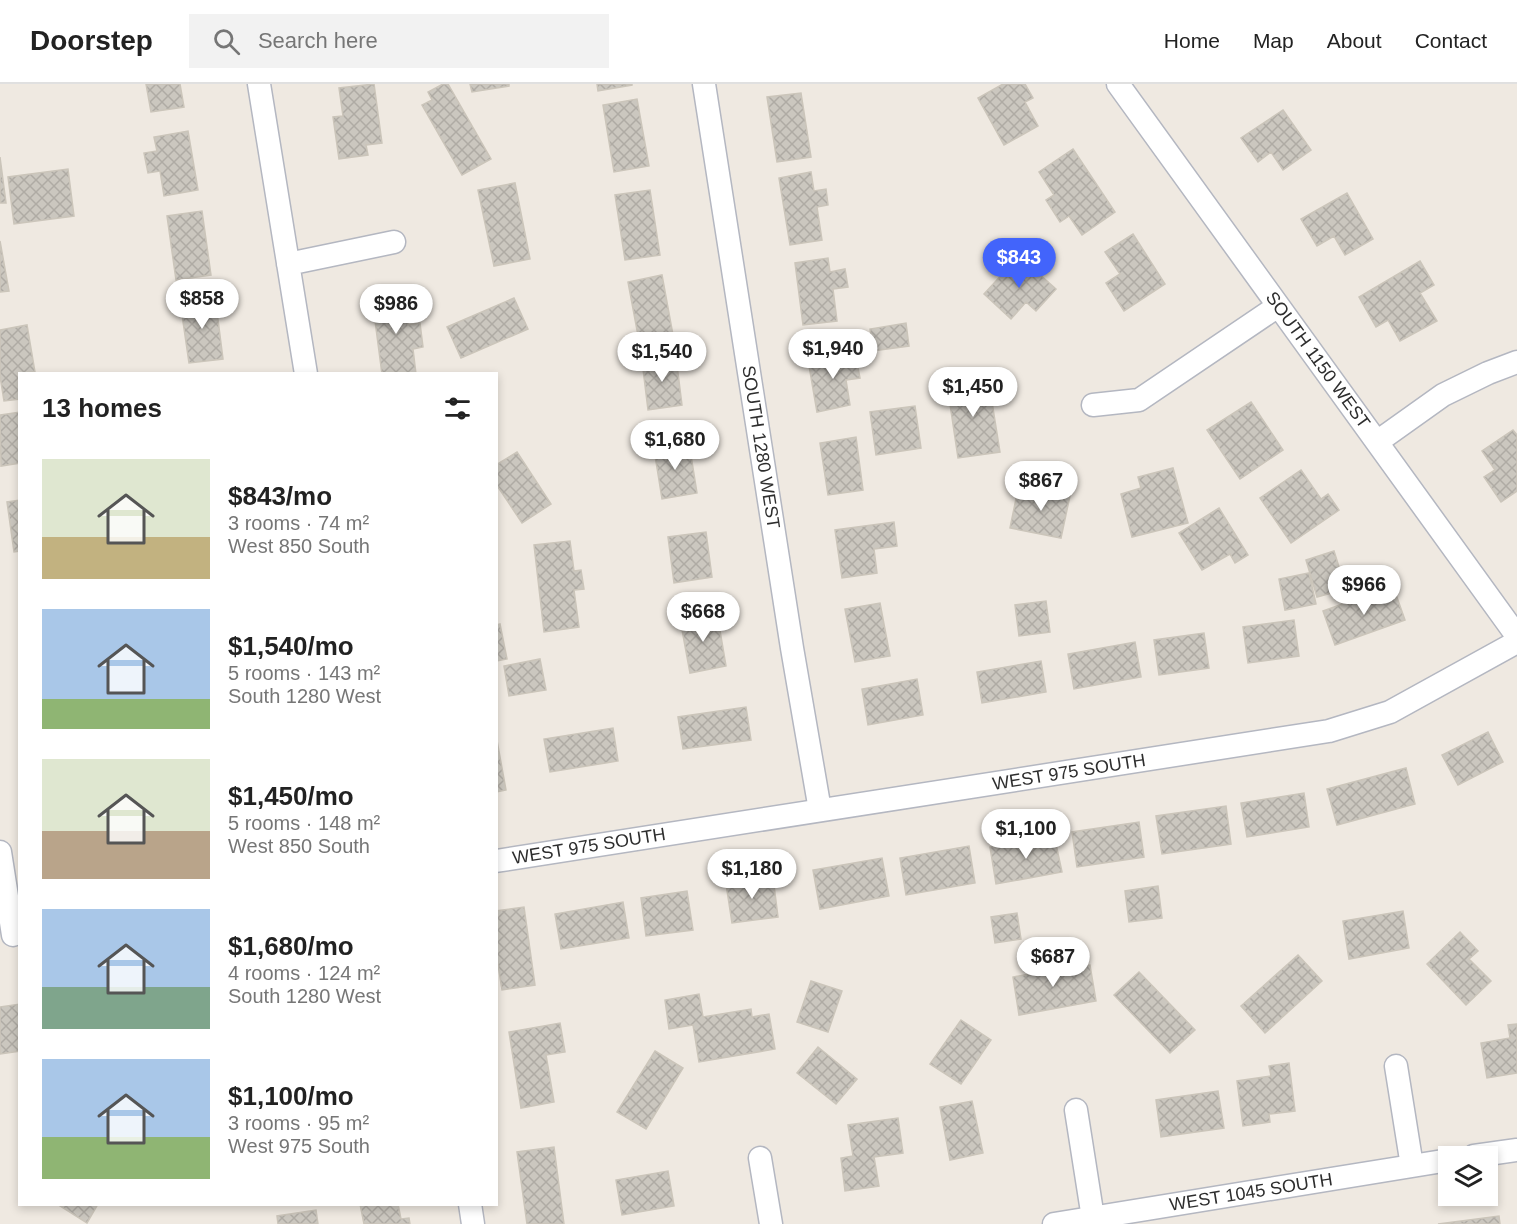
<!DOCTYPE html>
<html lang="en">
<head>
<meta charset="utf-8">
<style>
	:root { --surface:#fff; --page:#f2f2f2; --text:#222; --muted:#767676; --line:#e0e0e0; --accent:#4264fb }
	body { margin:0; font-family:Arial,sans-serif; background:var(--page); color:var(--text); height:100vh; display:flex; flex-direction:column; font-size:22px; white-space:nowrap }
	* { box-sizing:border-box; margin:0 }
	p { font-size:20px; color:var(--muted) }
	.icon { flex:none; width:33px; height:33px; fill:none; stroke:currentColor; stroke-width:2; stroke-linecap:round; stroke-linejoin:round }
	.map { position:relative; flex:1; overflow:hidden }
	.panel { position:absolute; left:18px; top:288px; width:480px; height:834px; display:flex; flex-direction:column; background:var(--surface); border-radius:0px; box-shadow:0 3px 9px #0003 }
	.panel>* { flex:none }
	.buttons { position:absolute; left:1438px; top:1062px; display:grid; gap:12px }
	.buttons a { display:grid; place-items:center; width:60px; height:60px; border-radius:0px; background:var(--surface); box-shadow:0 3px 9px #0003; font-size:30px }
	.price { position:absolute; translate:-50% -51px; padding:0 14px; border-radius:21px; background:#fff; color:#222; font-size:20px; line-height:39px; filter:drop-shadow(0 2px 3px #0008) }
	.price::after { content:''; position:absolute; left:50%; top:36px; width:18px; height:14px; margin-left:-9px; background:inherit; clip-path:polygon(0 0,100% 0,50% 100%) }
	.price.active { background:var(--accent); color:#fff }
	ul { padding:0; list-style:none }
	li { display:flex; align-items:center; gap:18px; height:150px; padding:0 24px }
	li span { display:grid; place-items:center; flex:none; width:168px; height:120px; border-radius:0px; color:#555 }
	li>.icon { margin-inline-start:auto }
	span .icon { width:72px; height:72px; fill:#fffc; stroke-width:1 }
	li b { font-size:26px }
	h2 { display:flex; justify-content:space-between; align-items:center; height:72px; padding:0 24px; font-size:26px }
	header { display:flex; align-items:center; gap:36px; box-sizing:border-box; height:84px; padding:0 30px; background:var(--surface); border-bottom:2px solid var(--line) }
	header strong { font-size:28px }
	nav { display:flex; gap:33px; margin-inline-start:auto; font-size:21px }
	.search { width:420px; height:54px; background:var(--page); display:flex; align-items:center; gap:15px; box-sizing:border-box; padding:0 21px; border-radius:0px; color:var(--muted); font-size:22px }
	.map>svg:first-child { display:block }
	.building { fill:url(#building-cross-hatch); stroke:#cbc5ba; stroke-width:1.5 }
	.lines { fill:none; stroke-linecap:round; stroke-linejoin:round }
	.street-casing { stroke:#b4b7c1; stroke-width:25 }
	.street { stroke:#fff; stroke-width:22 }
	.labels { text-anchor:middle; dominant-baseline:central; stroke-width:4.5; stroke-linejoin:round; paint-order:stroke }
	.street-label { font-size:18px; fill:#2e2e2e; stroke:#fff }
</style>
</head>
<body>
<header>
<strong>Doorstep</strong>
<div class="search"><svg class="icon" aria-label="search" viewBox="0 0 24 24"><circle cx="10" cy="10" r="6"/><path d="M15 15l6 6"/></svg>Search here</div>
<nav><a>Home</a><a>Map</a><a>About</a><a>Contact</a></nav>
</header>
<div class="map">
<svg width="1517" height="1140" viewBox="0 0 1517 1140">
	<defs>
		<pattern id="building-cross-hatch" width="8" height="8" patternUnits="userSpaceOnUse" patternTransform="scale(1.5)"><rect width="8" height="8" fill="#cbc7bf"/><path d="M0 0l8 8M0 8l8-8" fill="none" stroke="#afaba4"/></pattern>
	</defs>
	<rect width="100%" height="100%" fill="#efe9e1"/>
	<path class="building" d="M146,0H180L184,23L151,28Z
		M374,0L382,59L366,61L368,71L339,75L333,33L343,32L339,4Z
		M443,0H448L491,75L462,91L422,21L432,16L428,8Z
		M470,0H509V2L472,8Z
		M597,0H632V1L598,7Z
		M1003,0H1025L1033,14L1025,18L1038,42L1004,61L978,14Z
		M801,9L811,73L777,78L767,13Z
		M637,15L649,82L614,88L603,21Z
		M1283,26L1311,66L1283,86L1271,68L1258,78L1241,54Z
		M188,47L198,106L164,112L160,87L148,89L144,69L157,67L154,53Z
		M1073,65L1115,128L1082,151L1069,132L1060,138L1046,116L1054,111L1039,88Z
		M0,73L6,119H0Z
		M68,85L74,132L14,140L8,93Z
		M811,88L814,107L826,105L828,121L817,123L822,156L790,161L779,94Z
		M515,99L530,175L494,182L478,106Z
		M650,106L660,171L625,176L615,111Z
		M1347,109L1373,155L1345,171L1334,152L1317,162L1301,135Z
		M202,127L211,191L176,196L167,132Z
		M1133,150L1165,200L1124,227L1106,199L1120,190L1105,168Z
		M0,157L9,207L0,208Z
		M1019,172L1056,205L1036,227L1026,218L1011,235L984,210Z
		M828,174L830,188L845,185L848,203L833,205L837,237L803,241L795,179Z
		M1420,177L1434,201L1420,209L1437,237L1400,257L1388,236L1376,243L1359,213Z
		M662,191L673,251L639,257L628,198Z
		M404,210L408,241L420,239L423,263L413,265L416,290H382L372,214Z
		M215,212L223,275L189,279L180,217Z
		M514,214L528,245L461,274L447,243Z
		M906,239L909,262L873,267L870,245Z
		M27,241L35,288L20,290V315L4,317L0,292V246Z
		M855,268L860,294L846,296L850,321L817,328L808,276Z
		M676,273L682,321L648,326L642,277Z
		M988,293L1000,368L958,374L947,300Z
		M1251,318L1283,366L1240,395L1207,346Z
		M915,322L921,364L876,371L870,328Z
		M20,328V379L1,382L0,331Z
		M1513,346L1517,351V407L1501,418L1484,393L1495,386L1482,367Z
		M856,353L863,406L828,411L820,359Z
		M689,359L697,409L662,415L654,365Z
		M517,368L551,420L522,439L496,400V381Z
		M1173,384L1188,439L1132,453L1121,410L1141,404L1138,393Z
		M1301,386L1321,415L1328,410L1339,426L1291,459L1260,414Z
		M1044,402L1071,407L1061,454L1010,444L1018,405L1042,411Z
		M20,416V467L14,468L7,418Z
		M1219,424L1248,471L1235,479L1230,470L1202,486L1179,449Z
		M894,438L897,462L874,465L877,489L842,494L835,446Z
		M706,448L712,493L674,499L668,453Z
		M570,457L574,487L581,486L584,505L574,506L579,543L544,548L534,461Z
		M1334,467L1346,505L1317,513L1306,476Z
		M1309,489L1316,520L1285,526L1279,495Z
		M1393,502L1405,536L1335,561L1323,527Z
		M1046,517L1050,548L1019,552L1015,521Z
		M880,519L890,572L855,578L845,525Z
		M717,529L726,582L690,589L680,535Z
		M1294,536L1299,572L1248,579L1243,543Z
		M500,540L507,575L496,577V541Z
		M1204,549L1209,584L1159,591L1154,556Z
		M1135,558L1141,593L1074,605L1068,570Z
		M540,575L546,606L509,612L504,582Z
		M1041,577L1046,608L982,619L977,588Z
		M917,595L923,631L868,641L862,605Z
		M746,623L751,656L683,665L678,633Z
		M613,644L618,677L550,688L544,655Z
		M1488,648L1503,678L1458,701L1442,671Z
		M496,651L506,706L496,708Z
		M1406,684L1415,720L1337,741L1327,705Z
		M1304,709L1309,743L1247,753L1241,719Z
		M1226,722L1231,760L1162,770L1156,732Z
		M1139,738L1144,773L1077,783L1072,748Z
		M1054,751L1062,788L996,800L990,763Z
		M969,762L975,799L906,811L900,774Z
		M882,774L889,812L820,825L813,786Z
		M773,793L778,833L732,839L726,800Z
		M1158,802L1162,834L1129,838L1125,807Z
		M687,807L693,846L646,852L641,814Z
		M623,818L629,854L561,865L555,830Z
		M524,823L535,901L502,906L496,868V827Z
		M1403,827L1409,864L1349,875L1343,837Z
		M1017,829L1021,855L995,859L991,833Z
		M1460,848L1478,867L1469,875L1491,897L1466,921L1427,880Z
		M1298,871L1322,897L1265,949L1241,922Z
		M1055,874L1057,887L1090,881L1096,917L1019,931L1013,893L1035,889L1033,878Z
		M1139,888L1195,946L1170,969L1114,911Z
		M811,897L842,907L828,948L797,938Z
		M699,910L703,933L751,925L752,933L769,930L775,965L699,978L693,941L669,945L665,916Z
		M20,920V967L0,970V923Z
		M961,936L991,956L961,1000L930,980Z
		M560,939L565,968L546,971L554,1018L521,1024L509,948Z
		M1517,940V989L1487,994L1481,959L1510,954L1508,941Z
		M818,963L857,995L836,1020L797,989Z
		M655,967L683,984L646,1045L617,1028Z
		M1289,979L1295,1027L1269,1030L1270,1038L1243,1042L1237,997L1271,992L1269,982Z
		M1218,1007L1224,1044L1161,1053L1156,1016Z
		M972,1017L983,1069L950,1076L940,1023Z
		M898,1034L903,1069L874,1073L879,1102L845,1107L841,1074L853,1072L848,1041Z
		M554,1063L564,1140H527L517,1068Z
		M668,1087L674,1122L622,1131L616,1096Z
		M57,1120H98L87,1139Z
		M360,1120H398L401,1135L409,1134L410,1140H364Z
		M316,1126L318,1140H278L277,1132Z
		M1499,1132L1500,1140H1438Z"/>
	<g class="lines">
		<defs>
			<path id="street" d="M259,0L306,290
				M704,0L792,564L820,726
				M1118,0L1517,552
				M288,180L394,158
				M1093,321L1139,316L1278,222
				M1377,358L1443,311L1488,289L1517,278
				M0,768L13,851
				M496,777L1329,647L1390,628L1517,558
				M1396,982L1412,1082
				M1076,1026L1093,1134
				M1474,1072L1517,1066
				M760,1074L771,1140
				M470,1120L473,1140
				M1054,1140L1449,1076"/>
		</defs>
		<use href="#street" class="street-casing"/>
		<use href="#street" class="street"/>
	</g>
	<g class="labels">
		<g class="street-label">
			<text transform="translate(1318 276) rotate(54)">SOUTH 1150 WEST</text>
			<text transform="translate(761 363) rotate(81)">SOUTH 1280 WEST</text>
			<text transform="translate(1069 688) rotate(-9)">WEST 975 SOUTH</text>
			<text transform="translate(589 762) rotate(-9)">WEST 975 SOUTH</text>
			<text transform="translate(1251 1108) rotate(-9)">WEST 1045 SOUTH</text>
		</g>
	</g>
</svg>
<div class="buttons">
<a><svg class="icon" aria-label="layers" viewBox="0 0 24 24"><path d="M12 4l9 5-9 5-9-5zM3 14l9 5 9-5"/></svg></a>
</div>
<b class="price active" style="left:1019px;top:205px">$843</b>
<b class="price" style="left:202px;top:246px">$858</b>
<b class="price" style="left:396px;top:251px">$986</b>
<b class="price" style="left:833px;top:296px">$1,940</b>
<b class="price" style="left:662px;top:299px">$1,540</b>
<b class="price" style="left:973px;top:334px">$1,450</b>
<b class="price" style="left:675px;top:387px">$1,680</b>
<b class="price" style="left:1041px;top:428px">$867</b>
<b class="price" style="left:1364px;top:532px">$966</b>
<b class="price" style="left:703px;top:559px">$668</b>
<b class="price" style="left:1026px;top:776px">$1,100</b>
<b class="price" style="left:752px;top:816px">$1,180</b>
<b class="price" style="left:1053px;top:904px">$687</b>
<section class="panel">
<h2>13 homes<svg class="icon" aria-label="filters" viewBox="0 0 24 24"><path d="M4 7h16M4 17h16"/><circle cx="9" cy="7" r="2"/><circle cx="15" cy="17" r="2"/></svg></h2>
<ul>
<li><span style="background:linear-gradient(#dfe7d0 65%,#c2b280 0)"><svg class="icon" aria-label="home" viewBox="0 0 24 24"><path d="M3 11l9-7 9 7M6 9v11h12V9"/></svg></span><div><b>$843/mo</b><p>3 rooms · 74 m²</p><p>West 850 South</p></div></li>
<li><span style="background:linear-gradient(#a9c7e8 75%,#8fb573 0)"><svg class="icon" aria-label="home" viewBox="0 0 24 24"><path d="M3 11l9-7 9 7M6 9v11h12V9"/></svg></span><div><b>$1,540/mo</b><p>5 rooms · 143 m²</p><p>South 1280 West</p></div></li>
<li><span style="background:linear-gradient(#dfe7d0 60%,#b9a48a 0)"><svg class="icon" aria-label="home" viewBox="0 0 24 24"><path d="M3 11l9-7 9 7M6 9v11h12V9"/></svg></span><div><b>$1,450/mo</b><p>5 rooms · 148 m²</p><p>West 850 South</p></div></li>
<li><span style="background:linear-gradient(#a9c7e8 65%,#7fa58c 0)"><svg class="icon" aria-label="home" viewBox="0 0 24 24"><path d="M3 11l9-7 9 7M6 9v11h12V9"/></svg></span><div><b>$1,680/mo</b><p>4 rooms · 124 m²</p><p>South 1280 West</p></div></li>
<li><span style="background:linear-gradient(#a9c7e8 65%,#8fb573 0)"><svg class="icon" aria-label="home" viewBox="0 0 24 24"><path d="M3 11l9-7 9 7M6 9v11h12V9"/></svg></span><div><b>$1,100/mo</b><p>3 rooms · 95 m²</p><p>West 975 South</p></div></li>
</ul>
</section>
</div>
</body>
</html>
